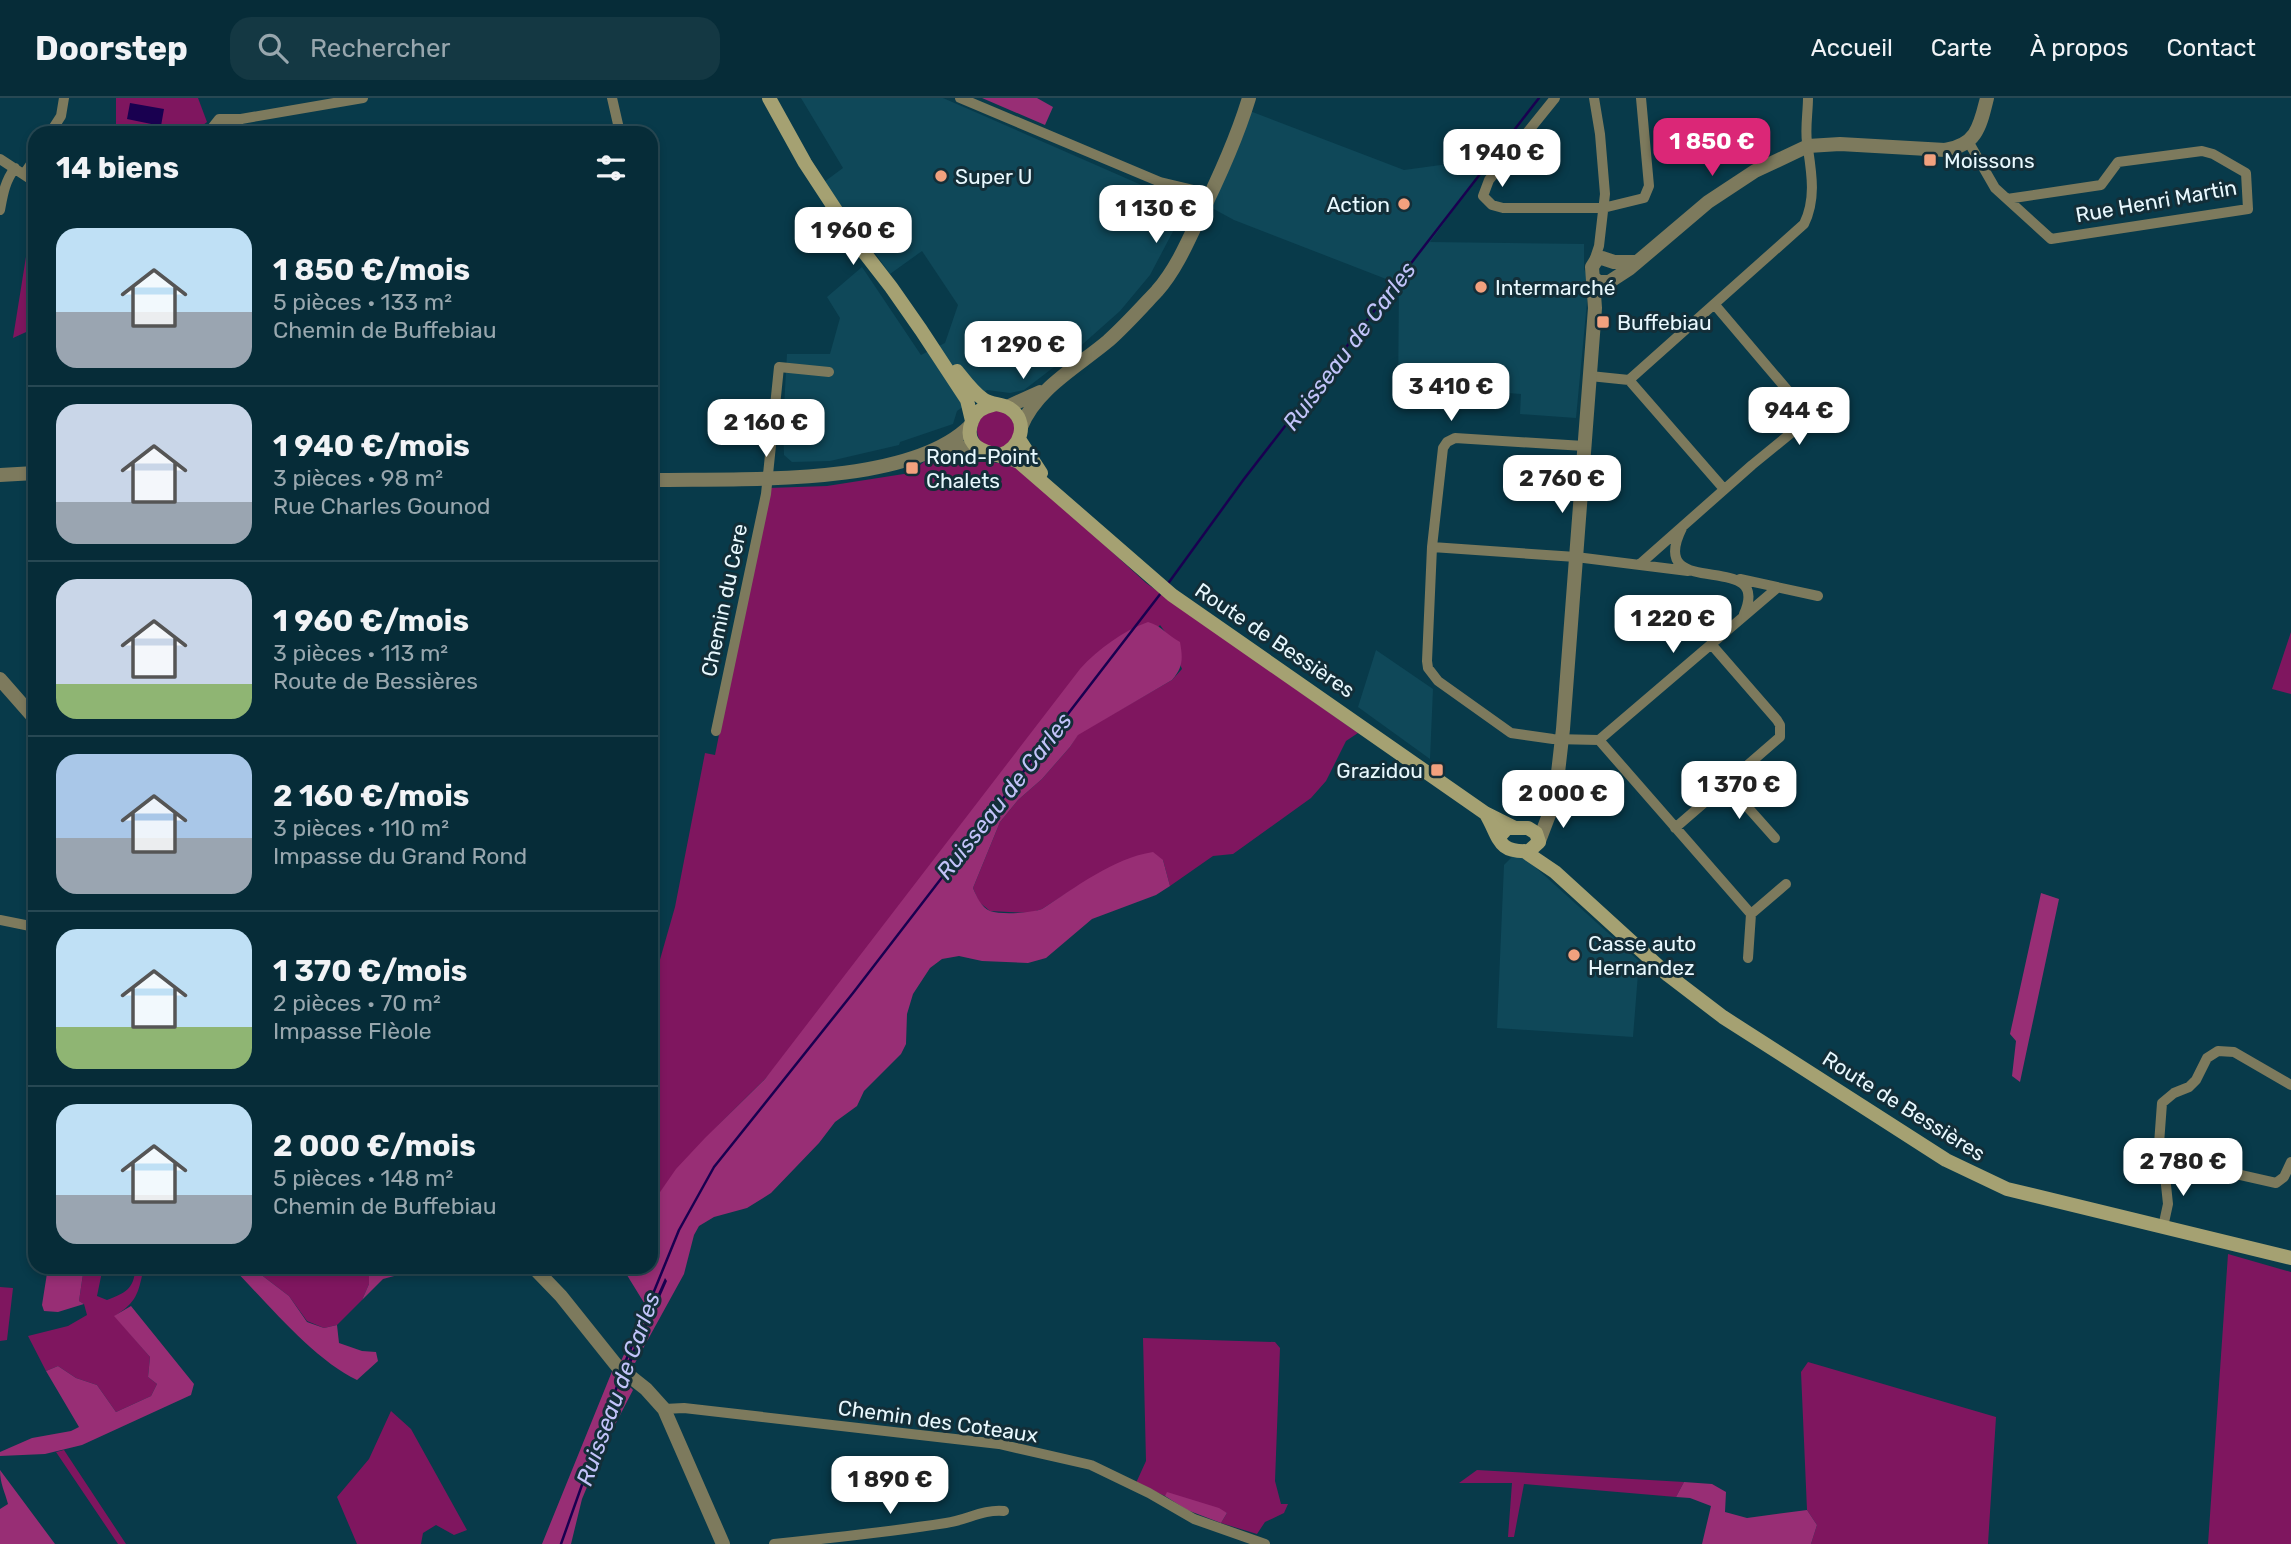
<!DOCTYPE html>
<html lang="fr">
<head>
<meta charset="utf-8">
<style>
	:root { --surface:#062c38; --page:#143843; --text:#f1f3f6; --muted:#98a7ae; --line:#274853; --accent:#db2777 }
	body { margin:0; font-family:Rubik,sans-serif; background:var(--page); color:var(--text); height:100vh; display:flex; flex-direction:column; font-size:26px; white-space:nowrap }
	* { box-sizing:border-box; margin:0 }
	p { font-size:23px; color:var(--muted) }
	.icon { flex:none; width:38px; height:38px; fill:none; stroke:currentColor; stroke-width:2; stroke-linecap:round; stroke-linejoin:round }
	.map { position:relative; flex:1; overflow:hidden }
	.sheet { position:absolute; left:28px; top:28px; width:630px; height:1148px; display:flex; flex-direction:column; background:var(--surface); border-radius:21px; box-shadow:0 4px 10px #0003,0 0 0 2px var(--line) }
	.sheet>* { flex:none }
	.price { position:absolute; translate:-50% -60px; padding:0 16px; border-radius:14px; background:#fff; color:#222; font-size:23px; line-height:46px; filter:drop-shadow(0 2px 4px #0008) }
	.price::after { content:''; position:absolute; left:50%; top:42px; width:21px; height:16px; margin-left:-10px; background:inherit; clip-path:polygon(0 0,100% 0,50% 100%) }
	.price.on { background:var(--accent); color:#fff }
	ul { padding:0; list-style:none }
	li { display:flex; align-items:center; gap:21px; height:175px; padding:0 28px }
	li+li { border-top:2px solid var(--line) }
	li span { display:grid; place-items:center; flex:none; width:196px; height:140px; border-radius:21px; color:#555 }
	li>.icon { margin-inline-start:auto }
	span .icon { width:84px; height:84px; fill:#fffc; stroke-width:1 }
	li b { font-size:30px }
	h2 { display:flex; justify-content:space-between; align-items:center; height:84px; padding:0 28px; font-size:30px }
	header { display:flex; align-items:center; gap:42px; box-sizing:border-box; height:98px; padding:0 35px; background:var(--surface); border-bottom:2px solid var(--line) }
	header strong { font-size:33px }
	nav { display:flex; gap:38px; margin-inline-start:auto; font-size:24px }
	.search { width:490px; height:63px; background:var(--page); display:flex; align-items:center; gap:18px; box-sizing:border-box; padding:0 24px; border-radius:21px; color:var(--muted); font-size:26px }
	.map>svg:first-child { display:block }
	.built { fill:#0f4859 }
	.green { fill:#7f165f }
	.forest { fill:#982e75 }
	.water { fill:#190050 }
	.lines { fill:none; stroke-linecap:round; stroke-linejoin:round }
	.stream { stroke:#190050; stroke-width:2.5 }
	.minor { stroke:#7d7a5d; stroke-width:10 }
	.tertiary { stroke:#7d7a5d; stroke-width:14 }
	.secondary { stroke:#a5a172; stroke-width:14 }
	.poi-dot { fill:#f2a17e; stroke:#132e38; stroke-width:2.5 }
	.labels { text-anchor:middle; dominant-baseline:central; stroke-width:6; stroke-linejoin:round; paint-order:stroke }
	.poi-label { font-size:21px; fill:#e8f8fe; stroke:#132e38; text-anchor:start }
	.street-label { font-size:21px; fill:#e8f8fe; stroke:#132e38 }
	.water-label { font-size:23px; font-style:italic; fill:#c2c3f9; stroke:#132e38 }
</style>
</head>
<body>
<header>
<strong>Doorstep</strong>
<div class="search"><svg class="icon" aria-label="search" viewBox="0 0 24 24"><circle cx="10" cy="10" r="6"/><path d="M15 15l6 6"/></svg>Rechercher</div>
<nav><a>Accueil</a><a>Carte</a><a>À propos</a><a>Contact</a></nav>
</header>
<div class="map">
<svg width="2291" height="1446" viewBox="0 0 2291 1446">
	<rect width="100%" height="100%" fill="#083a4a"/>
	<path class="built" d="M801,0H943L1178,103L1179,122L1150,177L1120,213L1075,253L1024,292L1010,295L987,292L957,313L953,326L900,344L899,347L830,363L792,364L784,357L783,327L787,256H830L840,220L827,199L862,169L921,257L945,245L958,207L922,153L890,176L824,84L843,70Z
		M1250,13L1404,72L1492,60L1430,144L1584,146V171L1589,183L1576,320L1520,316L1521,296L1494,294L1493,300L1476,299L1475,308L1398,303L1399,186L1234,122L1210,109Z
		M1376,552L1433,591L1430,661L1358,609Z
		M1523,758L1639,863L1633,939L1497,930L1504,767L1512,759Z"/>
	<path class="green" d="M116,0H198L207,24L193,35H159L125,28L123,34L116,32Z
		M29,140L35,150V230L13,240Z
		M977 332a19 19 0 1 1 38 0a19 19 0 1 1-38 0Z
		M970,357L989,364L1017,367L1146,485L1358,635L1346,643L1326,683L1311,700L1233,756L1213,758L1170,788L1163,762L1078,788L1042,811L1030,815L990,813L979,804L973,790L1000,724L1018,702L1042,681L1070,649L1078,636L1172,582L1182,571L1168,538L1160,527L765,981C723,1022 685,1059 651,1107V893L675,809L705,655L715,657L768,390L827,388L910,375L925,363Z
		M2291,534V596L2272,591Z
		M2228,1156L2291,1174V1446H2208Z
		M84,1169H103L97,1198L107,1202C126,1195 135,1190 135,1169H144C138,1195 138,1203 115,1218L150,1259L148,1279L157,1286L151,1298L116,1314L97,1287L76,1280L58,1268L46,1273L28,1238L68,1228L87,1217L84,1206L79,1203Z
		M251,1169H345L353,1173H369V1186L362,1202L337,1227L324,1230L307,1223L289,1198Z
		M0,1189L13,1190L7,1242L0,1243Z
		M1143,1240L1275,1244L1280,1250L1275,1383L1281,1406H1288L1284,1415L1265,1424L1257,1436L1221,1425L1227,1415L1165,1398L1136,1385L1146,1363Z
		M1808,1264L1996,1319L1988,1446H1811L1817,1427L1807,1412L1801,1274Z
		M391,1313L411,1331L467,1432L454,1437L436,1427L423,1435L421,1446H357L337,1399L369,1361Z
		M64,1352L126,1446H118L56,1354Z
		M1477,1372L1684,1384L1676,1399L1524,1386L1514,1439H1508L1512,1385H1459Z"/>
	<path class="forest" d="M982,0H1037L1053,9L1045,27Z
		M1148,524C1162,528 1167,537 1180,544C1183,561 1183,569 1172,582L1078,637L1070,649L1042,681L1018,702L1000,724L973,790C977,799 981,809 990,813C1002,817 1031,815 1042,811C1075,790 1113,760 1153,754L1163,762L1170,788L1156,797L1092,821L1046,860L1028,865L982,863L959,858L942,861L930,870L913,896L907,916L906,946L901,956L864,993L857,1008L835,1024L819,1045L771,1095L747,1110L714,1119L699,1128L694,1137L684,1176L635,1265L621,1263L646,1208L622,1169H651V1107L676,1071L705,1040L765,981L1080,571C1098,551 1123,533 1148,524Z
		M2041,795L2059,801L2020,984L2012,978L2016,943L2010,936Z
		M48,1169H84L79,1203L84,1206L58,1214L44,1213L42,1207Z
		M232,1169H251L289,1198L307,1224L324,1230L337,1227L339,1245L362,1253L376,1254L378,1263L357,1282C315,1263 265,1203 232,1169Z
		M346,1169H404L409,1174L383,1181L362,1202L369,1186V1173H353Z
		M131,1208L194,1286L191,1297L82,1347L45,1356L0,1358V1354L32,1340L71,1333L79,1329L46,1273L58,1268L76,1280L97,1287L116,1314L151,1298L157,1286L148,1279L150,1259L114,1218Z
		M613,1271L633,1292L605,1346L582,1401L571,1446H542Z
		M0,1372L55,1446H0V1411L8,1406C5,1394 0,1386 0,1372Z
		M1684,1384L1712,1386L1726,1394L1725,1414L1747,1420L1807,1412L1817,1427L1811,1446H1702L1711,1408L1690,1400L1676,1399Z
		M1167,1394L1219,1410L1227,1415L1221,1425L1187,1412L1165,1398Z"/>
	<path class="water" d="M130,5L164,11L161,28L127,21Z
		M665,1180L667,1183L628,1272L625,1270Z"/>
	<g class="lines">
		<path class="stream" d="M1167,487L1244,381L1539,0
			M624,1267L679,1132L714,1069L853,895L1161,495
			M561,1446L621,1277"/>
		<path class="minor" d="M612,0L620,35
			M960,0L1160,84L1202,94L1206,107L1191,110L1160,84
			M1555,0L1489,82L1483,98L1492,107L1503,110H1603L1644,100L1649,88L1641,0
			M241,21L363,0
			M50,35L61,18L64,0
			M208,35L219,21H241C235,28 226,29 218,35
			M1968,43L1995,90L2051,141L2248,111L2246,75L2213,56L2202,53L2118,64L2101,87L2007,101
			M0,61L35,84
			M24,76L35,60
			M0,112C3,96 5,83 15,70
			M1593,166L1599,148L1605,96L1600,36L1594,0
			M1590,278L1629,282L1804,126C1817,100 1811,72 1807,44C1805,30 1808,14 1808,0
			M1629,282L1724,391
			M1584,348L1455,340L1447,344L1443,350L1432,449L1427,563L1428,570L1438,583L1511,635L1553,641L1599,642L1777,490
			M1682,430C1644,506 1774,449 1744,516
			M1432,449L1576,459L1688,473
			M1640,466L1752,367L1807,322L1806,314L1715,207
			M1740,481L1818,498
			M716,633L766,396L779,269L829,274
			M1599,642L1751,816L1786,786
			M1727,686L1775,740
			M1675,730L1780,639V627L1777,622L1711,546
			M0,822L35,829
			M1748,860L1751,816
			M2164,1068L2183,1064L2276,1085L2284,1079L2291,1064
			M2163,1129L2168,1106L2164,1068L2159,1046L2162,1005L2174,995L2189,989L2196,982L2207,960L2218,953L2234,954L2291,987
			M664,1311L684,1310L999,1346L1091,1367L1149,1395L1194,1421L1265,1446
			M774,1446C832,1440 889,1434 946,1425C967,1422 983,1411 1004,1413"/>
		<path class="tertiary" d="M1594,180L1598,184H1609L1629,171L1708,104L1755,73L1808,48L1840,46L1945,52C1977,47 1980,28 1987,0
			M1007,309L1040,294
			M1021,329C1036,291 1077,269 1108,243C1125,228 1141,210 1157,193C1174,174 1186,148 1197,124C1217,84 1236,43 1249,0
			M940,350H978
			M0,377L35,375
			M651,382C736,380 907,390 970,328
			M0,581L35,621
			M1539,743L1555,701L1563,631L1595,210L1592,169L1597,161L1602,160L1614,164H1635
			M533,1169L561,1198L617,1268L646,1291L664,1311L723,1446"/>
		<path class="secondary" d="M769,0L805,65L860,149L891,189L921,232L967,302L972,323
			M957,273C965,283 973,294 983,301C992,307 1000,305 1009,310C1030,323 1021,351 1000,357
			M993,307C983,309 975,314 972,323C959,357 1002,355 1019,364L1172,497L1485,715L1515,730
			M1019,341L1041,375
			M1486,716C1500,740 1497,755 1529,753L1539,744L1536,735L1528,730H1507L1499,739
			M1524,753L1555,774L1668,877L1723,919L1946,1062L2007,1091L2291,1160"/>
	</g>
	<g class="poi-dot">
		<rect x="1923" y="55" width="14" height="14" rx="3.5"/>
		<circle cx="941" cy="78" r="7"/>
		<circle cx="1404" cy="106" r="7"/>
		<circle cx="1481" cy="189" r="7"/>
		<rect x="1596" y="217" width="14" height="14" rx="3.5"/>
		<rect x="905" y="363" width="14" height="14" rx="3.5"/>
		<rect x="1430" y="665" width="14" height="14" rx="3.5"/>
		<circle cx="1574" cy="857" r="7"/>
	</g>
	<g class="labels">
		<g class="poi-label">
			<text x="1944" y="62">Moissons</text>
			<text x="955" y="78">Super U</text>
			<text x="1390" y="106" text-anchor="end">Action</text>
			<text x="1495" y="189">Intermarché</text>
			<text x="1617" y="224">Buffebiau</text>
			<text x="926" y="358">Rond-Point<tspan x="926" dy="24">Chalets</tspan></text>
			<text x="1423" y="672" text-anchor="end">Grazidou</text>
			<text x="1588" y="845">Casse auto<tspan x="1588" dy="24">Hernandez</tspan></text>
		</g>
		<g class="street-label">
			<text transform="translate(2156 103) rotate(-10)">Rue Henri Martin</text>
			<text transform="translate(724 502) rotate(-78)">Chemin du Cere</text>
			<text transform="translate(1275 542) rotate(34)">Route de Bessières</text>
			<text transform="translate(1904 1008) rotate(32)">Route de Bessières</text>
			<text transform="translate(938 1323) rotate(8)">Chemin des Coteaux</text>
		</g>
		<g class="water-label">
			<text transform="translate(1349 248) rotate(-53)">Ruisseau de Carles</text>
			<text transform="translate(1004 698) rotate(-52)">Ruisseau de Carles</text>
			<text transform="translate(618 1291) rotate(-70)">Ruisseau de Carles</text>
		</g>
	</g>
</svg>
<b class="price on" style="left:1712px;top:80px">1 850 €</b>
<b class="price" style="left:1502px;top:91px">1 940 €</b>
<b class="price" style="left:1156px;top:147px">1 130 €</b>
<b class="price" style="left:853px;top:169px">1 960 €</b>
<b class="price" style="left:1023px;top:283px">1 290 €</b>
<b class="price" style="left:1451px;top:325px">3 410 €</b>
<b class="price" style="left:1799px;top:349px">944 €</b>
<b class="price" style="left:766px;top:361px">2 160 €</b>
<b class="price" style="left:1562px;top:417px">2 760 €</b>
<b class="price" style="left:1673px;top:557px">1 220 €</b>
<b class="price" style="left:1739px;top:723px">1 370 €</b>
<b class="price" style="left:1563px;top:732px">2 000 €</b>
<b class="price" style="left:2183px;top:1100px">2 780 €</b>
<b class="price" style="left:890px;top:1418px">1 890 €</b>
<section class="sheet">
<h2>14 biens<svg class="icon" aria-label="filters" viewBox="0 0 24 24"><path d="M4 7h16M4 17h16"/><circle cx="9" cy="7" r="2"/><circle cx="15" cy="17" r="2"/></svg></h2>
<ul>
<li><span style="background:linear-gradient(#bfe0f5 60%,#9aa5b1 0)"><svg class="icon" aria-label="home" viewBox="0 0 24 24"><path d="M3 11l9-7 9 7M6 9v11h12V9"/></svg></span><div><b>1 850 €/mois</b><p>5 pièces · 133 m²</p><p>Chemin de Buffebiau</p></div></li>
<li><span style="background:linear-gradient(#c9d6e8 70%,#9aa5b1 0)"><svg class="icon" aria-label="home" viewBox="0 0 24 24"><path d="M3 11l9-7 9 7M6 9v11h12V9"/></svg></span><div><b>1 940 €/mois</b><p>3 pièces · 98 m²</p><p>Rue Charles Gounod</p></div></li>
<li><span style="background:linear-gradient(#c9d6e8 75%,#8fb573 0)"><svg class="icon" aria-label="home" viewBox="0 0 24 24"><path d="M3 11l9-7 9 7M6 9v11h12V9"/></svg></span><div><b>1 960 €/mois</b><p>3 pièces · 113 m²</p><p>Route de Bessières</p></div></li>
<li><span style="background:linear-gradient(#a9c7e8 60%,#9aa5b1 0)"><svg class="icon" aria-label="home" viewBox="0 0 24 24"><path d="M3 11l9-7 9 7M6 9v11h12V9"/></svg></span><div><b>2 160 €/mois</b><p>3 pièces · 110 m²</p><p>Impasse du Grand Rond</p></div></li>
<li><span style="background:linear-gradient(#bfe0f5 70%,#8fb573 0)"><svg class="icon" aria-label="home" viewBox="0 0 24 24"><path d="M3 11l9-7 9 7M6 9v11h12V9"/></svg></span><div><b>1 370 €/mois</b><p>2 pièces · 70 m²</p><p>Impasse Flèole</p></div></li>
<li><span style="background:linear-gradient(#bfe0f5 65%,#9aa5b1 0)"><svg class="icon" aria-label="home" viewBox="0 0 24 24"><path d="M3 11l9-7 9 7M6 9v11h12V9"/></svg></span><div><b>2 000 €/mois</b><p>5 pièces · 148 m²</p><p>Chemin de Buffebiau</p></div></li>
</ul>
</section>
</div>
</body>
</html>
